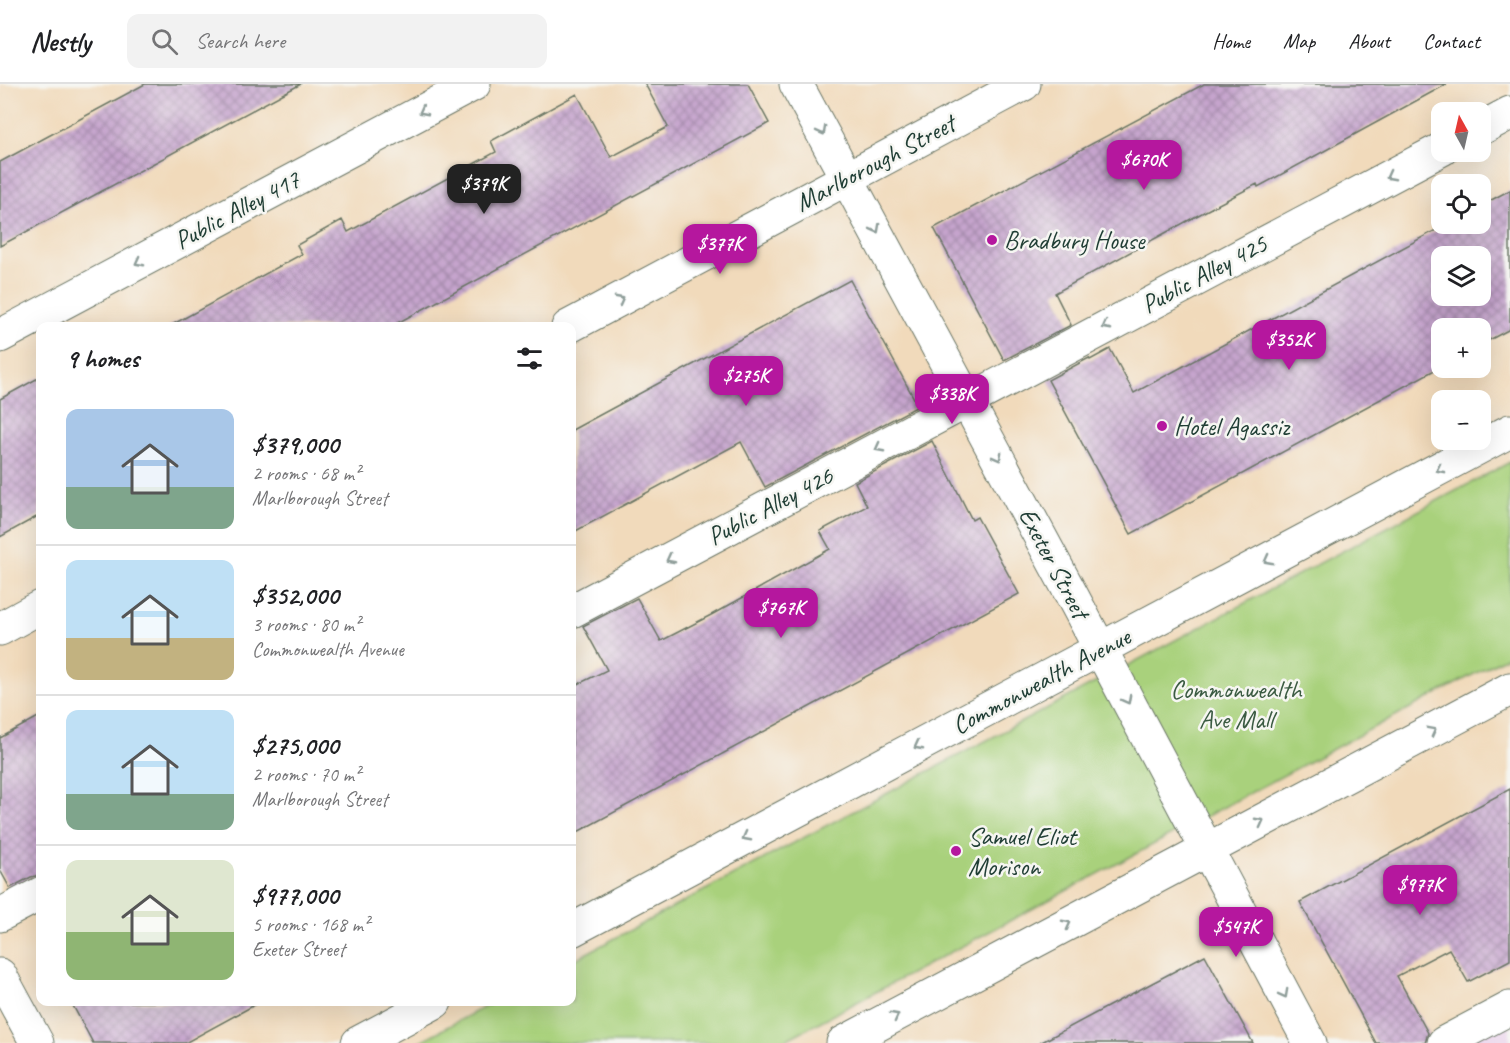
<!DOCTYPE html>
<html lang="en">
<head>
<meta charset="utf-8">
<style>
	:root { --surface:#fff; --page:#f2f2f2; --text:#202124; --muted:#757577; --line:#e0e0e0; --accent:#b5179e }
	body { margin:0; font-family:Caveat,sans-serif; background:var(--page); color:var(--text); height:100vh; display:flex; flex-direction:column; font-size:22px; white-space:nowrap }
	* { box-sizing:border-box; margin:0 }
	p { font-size:20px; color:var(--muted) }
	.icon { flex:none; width:33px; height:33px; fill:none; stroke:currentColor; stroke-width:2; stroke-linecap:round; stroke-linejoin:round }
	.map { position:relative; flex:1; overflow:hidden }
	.panel { position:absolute; left:36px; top:238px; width:540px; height:684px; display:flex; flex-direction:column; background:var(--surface); border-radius:12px; box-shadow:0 6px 24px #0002 }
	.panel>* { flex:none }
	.needle { width:39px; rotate:352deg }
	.buttons { position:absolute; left:1431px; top:18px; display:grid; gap:12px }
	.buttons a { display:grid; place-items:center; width:60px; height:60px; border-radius:12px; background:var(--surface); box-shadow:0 6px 24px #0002; font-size:30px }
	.price { position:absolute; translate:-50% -51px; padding:0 14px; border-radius:12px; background:var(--accent); color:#fff; font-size:20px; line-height:39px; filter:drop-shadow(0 2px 3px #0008) }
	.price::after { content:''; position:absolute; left:50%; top:36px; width:18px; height:14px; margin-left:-9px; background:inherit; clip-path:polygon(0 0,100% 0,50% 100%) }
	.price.selected { background:#222; color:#fff }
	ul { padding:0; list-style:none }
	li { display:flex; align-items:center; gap:18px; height:150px; padding:0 30px }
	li+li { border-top:2px solid var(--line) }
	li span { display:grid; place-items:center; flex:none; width:168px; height:120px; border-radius:12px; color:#555 }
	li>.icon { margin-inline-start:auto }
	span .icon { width:72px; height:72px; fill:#fffc; stroke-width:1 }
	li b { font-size:26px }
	h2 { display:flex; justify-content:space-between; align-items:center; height:72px; padding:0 30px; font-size:26px }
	header { display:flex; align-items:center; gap:36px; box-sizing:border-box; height:84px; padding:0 30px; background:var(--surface); border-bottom:2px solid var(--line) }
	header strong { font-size:28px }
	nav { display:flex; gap:33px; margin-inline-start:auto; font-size:21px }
	.search { width:420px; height:54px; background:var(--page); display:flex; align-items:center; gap:15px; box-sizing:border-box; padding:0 21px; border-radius:12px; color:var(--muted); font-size:22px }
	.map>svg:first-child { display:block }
	.built { fill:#ead1ec }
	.park { fill:#a9d17c; stroke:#648758; stroke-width:1.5 }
	.building { fill:url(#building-cross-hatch); fill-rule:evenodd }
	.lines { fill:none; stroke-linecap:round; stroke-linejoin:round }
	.minor-casing { stroke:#687463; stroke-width:35 }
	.major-casing { stroke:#687463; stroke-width:35 }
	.minor { stroke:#fff; stroke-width:33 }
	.major { stroke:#fff; stroke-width:33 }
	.oneway { stroke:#8f9e9a }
	.poi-dot { fill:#b5179e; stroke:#f6f6f2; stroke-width:2 }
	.labels { text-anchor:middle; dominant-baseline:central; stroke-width:5; stroke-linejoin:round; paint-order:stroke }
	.street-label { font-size:26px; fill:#1f3d34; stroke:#f6f6f2 }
	.poi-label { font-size:26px; fill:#1f3d34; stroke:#f6f6f2; text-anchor:start }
	.park-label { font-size:26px; fill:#3b5b42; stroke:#f6f6f2 }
</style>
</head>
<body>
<header>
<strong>Nestly</strong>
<div class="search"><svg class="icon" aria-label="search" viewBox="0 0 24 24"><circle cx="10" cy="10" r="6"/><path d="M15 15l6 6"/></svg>Search here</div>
<nav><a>Home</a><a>Map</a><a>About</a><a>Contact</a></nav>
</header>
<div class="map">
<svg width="1510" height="959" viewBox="0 0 1510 959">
	<defs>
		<pattern id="building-cross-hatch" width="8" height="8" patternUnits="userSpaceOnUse" patternTransform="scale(1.5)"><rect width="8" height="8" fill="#c6a4cd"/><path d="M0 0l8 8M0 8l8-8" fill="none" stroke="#a087a7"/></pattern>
	</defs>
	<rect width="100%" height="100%" fill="#f6f6f2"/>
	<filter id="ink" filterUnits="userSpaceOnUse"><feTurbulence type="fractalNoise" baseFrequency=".0167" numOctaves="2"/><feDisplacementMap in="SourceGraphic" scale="12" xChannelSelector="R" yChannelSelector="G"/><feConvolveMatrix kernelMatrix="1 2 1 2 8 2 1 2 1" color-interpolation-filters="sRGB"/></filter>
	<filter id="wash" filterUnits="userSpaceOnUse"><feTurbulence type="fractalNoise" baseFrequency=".008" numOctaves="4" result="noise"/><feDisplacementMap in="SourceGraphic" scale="24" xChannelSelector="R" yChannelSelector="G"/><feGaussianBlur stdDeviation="1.35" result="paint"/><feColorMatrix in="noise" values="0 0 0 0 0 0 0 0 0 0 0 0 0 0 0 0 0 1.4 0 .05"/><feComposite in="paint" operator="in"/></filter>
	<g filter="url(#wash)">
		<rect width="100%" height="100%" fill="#f1dabb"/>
		<path class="built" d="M1510,924V959H1444Z"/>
		<path class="park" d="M1510,378V571L780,959H417L494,918H572V877Z"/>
		<g id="blocks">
			<path class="building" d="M145,0H301L0,162V78Z
				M645,0H748L769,39L390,243H168L302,170L297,161L342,136L348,148L496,68L491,57L577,10L611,73L668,43Z
				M1204,0H1447L1258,103L1257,100L1213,123L1055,209L1071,241L1004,276L934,144Z
				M1510,106V245L1480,261V244H1442V282L1131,450L1048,296L1089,274L1090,276L1110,265L1134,309L1447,140H1480V122ZM1442,172H1480V212H1442Z
				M850,196L918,322L765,403L741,358L572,449V346Z
				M40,293V431L0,453V315Z
				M932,357L972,436L977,433L1019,510L572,751V603L607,586L583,542L637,514L661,557L713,530L830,465L820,447L867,422L855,398Z
				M40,632V791L31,793L10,804L0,786V654Z
				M1510,705V876L1468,898L1449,865L1397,892L1428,949L1425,959H1376L1300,818Z
				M1205,871L1253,959H1040L1122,915Z
				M71,918H260L185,959H93Z"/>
		</g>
	</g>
	<g filter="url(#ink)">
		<use href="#blocks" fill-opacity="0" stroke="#687463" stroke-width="1.5"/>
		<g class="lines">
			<defs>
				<path id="minor" d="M1480,45L1510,29
					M568,243L1024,0
					M0,252L474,0
					M572,527L1442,65
					M0,545L40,523
					M0,831L40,810
					M0,891L37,959
					M1444,959L1510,924"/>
				<path id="major" d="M796,0L1070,508L1310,959
					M572,846L1510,347
					M358,959L435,918
					M843,959L1510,605"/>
			</defs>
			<use href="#minor" class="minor-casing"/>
			<use href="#major" class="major-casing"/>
			<use href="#minor" class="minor"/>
			<use href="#major" class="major"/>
		</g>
		<defs><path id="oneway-chevron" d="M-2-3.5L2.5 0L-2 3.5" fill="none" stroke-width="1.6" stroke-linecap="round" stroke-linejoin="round" transform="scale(1.5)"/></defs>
		<g class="oneway">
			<use href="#oneway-chevron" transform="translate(423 27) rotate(152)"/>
			<use href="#oneway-chevron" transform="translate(822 47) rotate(62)"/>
			<use href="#oneway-chevron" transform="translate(1390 92) rotate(152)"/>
			<use href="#oneway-chevron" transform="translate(876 145) rotate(62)"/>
			<use href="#oneway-chevron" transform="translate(139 178) rotate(152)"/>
			<use href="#oneway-chevron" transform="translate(620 216) rotate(-28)"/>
			<use href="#oneway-chevron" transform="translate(1106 242) rotate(152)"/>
			<use href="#oneway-chevron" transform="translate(879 364) rotate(152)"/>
			<use href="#oneway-chevron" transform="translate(998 373) rotate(62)"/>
			<use href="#oneway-chevron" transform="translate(1440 385) rotate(152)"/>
			<use href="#oneway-chevron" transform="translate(670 475) rotate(152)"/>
			<use href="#oneway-chevron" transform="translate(1268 476) rotate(152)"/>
			<use href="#oneway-chevron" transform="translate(1127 616) rotate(62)"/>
			<use href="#oneway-chevron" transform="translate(1432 647) rotate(-28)"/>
			<use href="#oneway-chevron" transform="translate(918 662) rotate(152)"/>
			<use href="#oneway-chevron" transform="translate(1260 738) rotate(-28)"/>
			<use href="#oneway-chevron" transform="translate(746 753) rotate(152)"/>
			<use href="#oneway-chevron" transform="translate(1067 840) rotate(-28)"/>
			<use href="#oneway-chevron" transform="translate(1284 910) rotate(62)"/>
			<use href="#oneway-chevron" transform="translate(895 932) rotate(-28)"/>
		</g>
	</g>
	<g class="poi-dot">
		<circle cx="992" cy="156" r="6"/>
		<circle cx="1162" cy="342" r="6"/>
		<circle cx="956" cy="767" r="6"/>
	</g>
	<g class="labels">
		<g class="street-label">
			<text transform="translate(875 79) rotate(-28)">Marlborough Street</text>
			<text transform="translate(237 126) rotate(-28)">Public Alley 417</text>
			<text transform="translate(1204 190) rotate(-28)">Public Alley 425</text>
			<text transform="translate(770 422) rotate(-28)">Public Alley 426</text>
			<text transform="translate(1054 479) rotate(62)">Exeter Street</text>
			<text transform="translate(1041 597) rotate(-28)">Commonwealth Avenue</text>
		</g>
		<g class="poi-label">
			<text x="1004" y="156">Bradbury House</text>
			<text x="1174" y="342">Hotel Agassiz</text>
			<text x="968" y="752">Samuel Eliot<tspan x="968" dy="30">Morison</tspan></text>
		</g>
		<g class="park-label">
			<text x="1236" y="605">Commonwealth<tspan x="1236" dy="30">Ave Mall</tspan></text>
		</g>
	</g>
</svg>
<div class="buttons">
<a><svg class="needle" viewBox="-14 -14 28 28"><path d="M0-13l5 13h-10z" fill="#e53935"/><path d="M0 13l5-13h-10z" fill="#757577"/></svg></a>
<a><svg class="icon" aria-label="locate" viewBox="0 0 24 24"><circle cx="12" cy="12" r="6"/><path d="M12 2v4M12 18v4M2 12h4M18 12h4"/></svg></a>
<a><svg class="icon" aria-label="layers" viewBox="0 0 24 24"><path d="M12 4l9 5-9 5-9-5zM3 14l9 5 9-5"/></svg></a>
<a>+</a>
<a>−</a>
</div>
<b class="price" style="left:1144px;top:107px">$670K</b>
<b class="price selected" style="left:484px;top:131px">$379K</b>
<b class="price" style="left:720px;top:191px">$377K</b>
<b class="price" style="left:1289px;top:287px">$352K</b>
<b class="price" style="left:746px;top:323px">$275K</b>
<b class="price" style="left:952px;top:341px">$338K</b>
<b class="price" style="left:781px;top:555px">$767K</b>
<b class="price" style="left:1420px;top:832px">$977K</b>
<b class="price" style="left:1236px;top:874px">$547K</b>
<section class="panel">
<h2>9 homes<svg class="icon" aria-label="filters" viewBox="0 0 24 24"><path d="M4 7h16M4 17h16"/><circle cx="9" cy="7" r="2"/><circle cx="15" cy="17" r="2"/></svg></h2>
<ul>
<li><span style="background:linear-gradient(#a9c7e8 65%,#7fa58c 0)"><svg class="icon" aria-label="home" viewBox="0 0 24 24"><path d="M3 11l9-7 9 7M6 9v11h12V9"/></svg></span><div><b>$379,000</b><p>2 rooms · 68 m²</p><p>Marlborough Street</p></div></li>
<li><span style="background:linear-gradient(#bfe0f5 65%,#c2b280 0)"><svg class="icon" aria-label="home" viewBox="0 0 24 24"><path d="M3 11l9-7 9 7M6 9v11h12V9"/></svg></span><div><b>$352,000</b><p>3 rooms · 80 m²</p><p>Commonwealth Avenue</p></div></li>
<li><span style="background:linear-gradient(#bfe0f5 70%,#7fa58c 0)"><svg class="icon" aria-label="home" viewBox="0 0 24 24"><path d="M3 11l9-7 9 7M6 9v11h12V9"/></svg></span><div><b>$275,000</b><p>2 rooms · 70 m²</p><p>Marlborough Street</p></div></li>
<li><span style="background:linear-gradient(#dfe7d0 60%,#8fb573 0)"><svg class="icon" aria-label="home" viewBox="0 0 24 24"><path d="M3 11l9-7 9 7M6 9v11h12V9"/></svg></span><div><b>$977,000</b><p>5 rooms · 168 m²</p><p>Exeter Street</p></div></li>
</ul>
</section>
</div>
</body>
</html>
